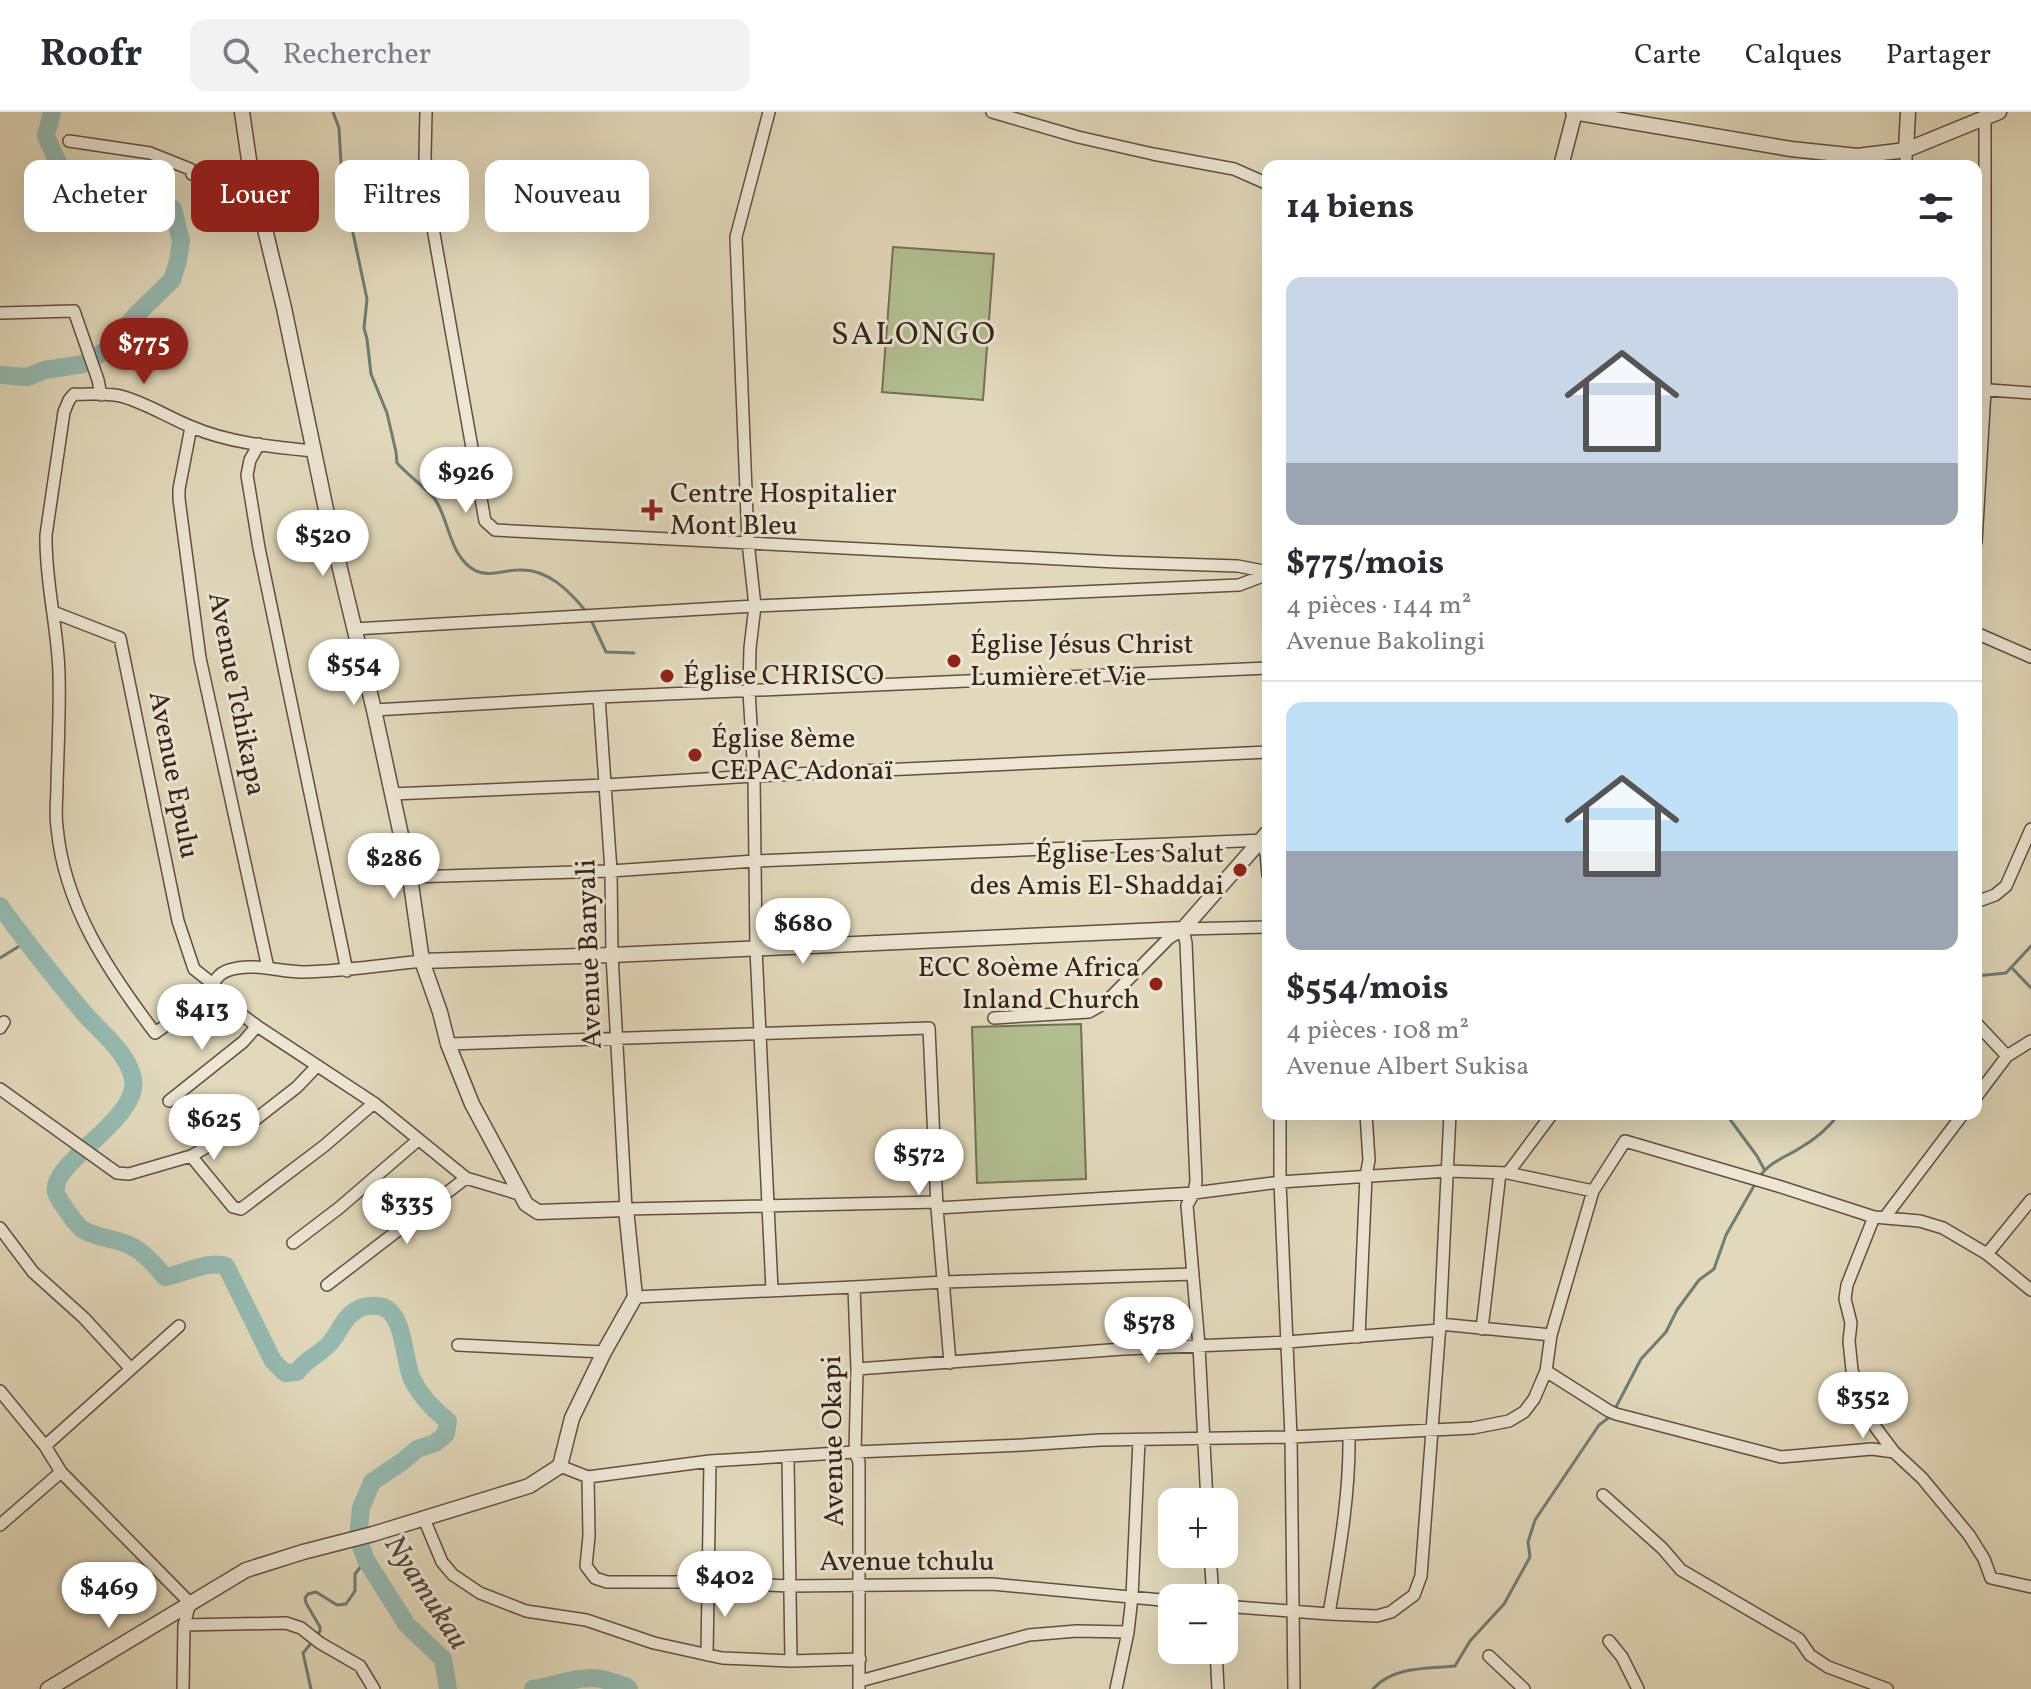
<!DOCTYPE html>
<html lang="fr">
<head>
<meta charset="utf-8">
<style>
	:root { --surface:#fff; --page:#f2f2f3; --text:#2b2b33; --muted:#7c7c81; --line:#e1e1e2; --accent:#8f2418 }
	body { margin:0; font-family:Vollkorn,serif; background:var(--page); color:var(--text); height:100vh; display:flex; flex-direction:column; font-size:30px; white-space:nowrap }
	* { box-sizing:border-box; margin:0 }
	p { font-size:26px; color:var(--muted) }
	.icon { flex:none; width:44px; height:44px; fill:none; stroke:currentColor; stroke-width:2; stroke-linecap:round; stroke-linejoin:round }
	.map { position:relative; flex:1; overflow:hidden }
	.sheet { position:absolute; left:1262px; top:48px; width:720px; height:960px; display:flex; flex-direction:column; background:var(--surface); border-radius:16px; box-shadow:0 8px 32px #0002 }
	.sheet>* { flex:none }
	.guide { position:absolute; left:24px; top:48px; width:760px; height:72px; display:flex; gap:16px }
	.tools { position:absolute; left:1158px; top:1376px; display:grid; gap:16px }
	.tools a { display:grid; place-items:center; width:80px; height:80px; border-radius:16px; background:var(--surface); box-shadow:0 8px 32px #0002; font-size:40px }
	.price { position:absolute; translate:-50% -68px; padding:0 18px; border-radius:28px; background:#fff; color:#222; font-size:26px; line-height:52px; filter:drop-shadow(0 2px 4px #0008) }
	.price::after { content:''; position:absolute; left:50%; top:48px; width:24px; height:18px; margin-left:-12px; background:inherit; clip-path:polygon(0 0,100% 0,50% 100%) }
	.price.current { background:var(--accent); color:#fff }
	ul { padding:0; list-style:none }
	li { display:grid; align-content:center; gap:16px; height:424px; padding:0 24px }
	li+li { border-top:2px solid var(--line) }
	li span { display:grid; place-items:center; height:248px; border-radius:16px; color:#555 }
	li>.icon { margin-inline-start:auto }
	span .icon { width:144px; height:144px; fill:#fffc; stroke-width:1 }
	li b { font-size:34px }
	h2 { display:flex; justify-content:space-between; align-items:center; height:96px; padding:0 24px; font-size:34px }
	.pill { padding:0 28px; border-radius:16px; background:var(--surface); box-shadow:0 8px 32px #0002; font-size:28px; line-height:72px }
	.pill.current { background:var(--accent); color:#fff }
	header { display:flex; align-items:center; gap:48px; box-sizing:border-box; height:112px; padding:0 40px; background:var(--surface); border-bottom:2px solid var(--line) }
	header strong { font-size:38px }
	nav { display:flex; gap:44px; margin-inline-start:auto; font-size:28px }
	.search { width:560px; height:72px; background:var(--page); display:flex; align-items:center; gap:20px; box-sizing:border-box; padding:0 28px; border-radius:16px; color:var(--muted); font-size:30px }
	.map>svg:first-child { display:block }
	.pitch { fill:#b2bf91; stroke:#747056; stroke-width:2 }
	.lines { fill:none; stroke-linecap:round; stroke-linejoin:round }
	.stream { stroke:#6f7d75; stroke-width:3 }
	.river { stroke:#95bab1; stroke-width:18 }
	.minor-casing { stroke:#605043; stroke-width:14 }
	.tertiary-casing { stroke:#605043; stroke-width:17 }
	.minor { stroke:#ece6d3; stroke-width:11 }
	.tertiary { stroke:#ece6d3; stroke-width:14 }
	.poi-dot { fill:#8f2418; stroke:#ece6d3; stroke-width:3 }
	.labels { text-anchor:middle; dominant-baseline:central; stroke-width:6; stroke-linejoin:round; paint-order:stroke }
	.poi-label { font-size:28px; fill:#35221b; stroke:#ece6d3; text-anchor:start }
	.street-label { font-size:28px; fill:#35221b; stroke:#ece6d3 }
	.water-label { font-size:30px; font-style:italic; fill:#4d4840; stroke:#ece6d3 }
	.quarter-label { font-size:32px; letter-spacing:2px; fill:#35221b; stroke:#ece6d3 }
</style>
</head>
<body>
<header>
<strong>Roofr</strong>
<div class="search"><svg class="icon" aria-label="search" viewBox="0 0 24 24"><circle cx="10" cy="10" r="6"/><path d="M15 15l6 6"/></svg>Rechercher</div>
<nav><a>Carte</a><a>Calques</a><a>Partager</a></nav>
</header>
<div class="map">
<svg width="2031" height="1577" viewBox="0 0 2031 1577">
	<rect width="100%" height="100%" fill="#e2d9bb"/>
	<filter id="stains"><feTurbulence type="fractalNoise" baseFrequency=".0025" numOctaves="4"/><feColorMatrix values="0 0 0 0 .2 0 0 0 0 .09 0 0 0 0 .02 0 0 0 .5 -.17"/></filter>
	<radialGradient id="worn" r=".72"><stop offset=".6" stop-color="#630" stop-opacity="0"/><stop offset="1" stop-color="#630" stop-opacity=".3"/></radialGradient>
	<path class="pitch" d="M893,135L994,142L983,288L882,280Z
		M1081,912L1086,1067L977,1071L972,915Z"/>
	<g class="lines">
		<path class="stream" d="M333,0L339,16L342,69L367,187L364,216L367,227L371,262L387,301L396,340L397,351C408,363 422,373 433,385C449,403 448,445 476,459C490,465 504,458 519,458C547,456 569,479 585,498
			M591,508L606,540L634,541
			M0,846L26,830
			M2011,855L2031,876
			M1976,864L2006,861L2031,834
			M1726,1002L1757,1044L1764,1057
			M1759,1066C1767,1051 1786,1045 1800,1036C1814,1028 1829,1015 1839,1002
			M1615,1297L1641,1247L1666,1220L1677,1198L1699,1168L1714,1157L1726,1123L1755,1072
			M317,1523L320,1519V1515L306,1491L305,1486L308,1482L316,1480L337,1493L346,1492L355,1479V1462L366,1448
			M311,1577L303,1541L313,1529
			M1373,1577C1393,1554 1427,1557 1455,1554L1470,1529L1504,1492L1530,1445L1528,1430L1535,1408L1599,1313L1611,1304"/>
		<path class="river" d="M0,263L27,265L45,258L83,252L105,239L137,202L172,168L178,149L181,129L173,97L158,88L101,81L68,73L46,24L52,0
			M0,794C26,830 54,865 83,900C100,920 128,940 133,967C141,1008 43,1054 57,1083C60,1090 77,1114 82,1117C95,1126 114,1126 129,1133C144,1140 154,1152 165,1165C184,1162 208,1148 226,1154L273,1249L285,1261L297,1260C307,1246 318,1244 329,1232C339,1222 342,1207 355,1199C361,1194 371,1193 378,1194C405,1196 403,1247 412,1267C420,1283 434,1298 448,1309L446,1322L435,1331L417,1337L403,1349L372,1370L361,1396L358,1426L366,1448L407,1513L443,1547L448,1577
			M533,1577C552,1574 575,1565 593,1566C604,1566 616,1572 626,1574L629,1577"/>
		<defs>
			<path id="minor" d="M426,0L425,45L428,88L485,409L495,418L1116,450L1238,454L1268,460
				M769,0L736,125L748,430L755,494L750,536L749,579L754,664L756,837L772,1178
				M992,0L1078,25L1153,42L1234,57L1268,72
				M69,29L150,41L190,57L192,62L250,55
				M1906,54V38
				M0,201L74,199L98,268L101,283
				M1976,277L2031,281
				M191,315L179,377V387L200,546L268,856
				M259,332L250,348L247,363L259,436L347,859
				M313,339C273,335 229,331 192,315C169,306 148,292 124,285C108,280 90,283 74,282L69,288L64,300L46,423C45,470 58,516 59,562C60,599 58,636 57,672C57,686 55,701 57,715C64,794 109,860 155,921L212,881C213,870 217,862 229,858C254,850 279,860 304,860C344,859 383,853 422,849
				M1976,430L1985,278V6
				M53,500L120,526L178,809L194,857L213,872
				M354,517L755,494L1239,473L1268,462
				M1976,521L2031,545
				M599,585L611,759L612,843L626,1097L937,1090
				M374,598L599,585L1268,556
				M392,682L605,673L754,664L1268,640
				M1260,728L1266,741L1268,763
				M410,765L611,759L755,749L1265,728
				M1976,790L1995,783L2006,774L2031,717
				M1183,817L1186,831L1196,1069L1194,1081L1187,1093L1199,1234L1207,1390
				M212,881L257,914L374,991L466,1066L519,1082
				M994,906L1089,900L1105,891L1169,826L1183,817L1268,815
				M1976,911L2007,944L1976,985
				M0,916L4,910
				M448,932L929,916L937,1096L950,1251
				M2007,944L2031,929
				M0,977L117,1061L129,1062L191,1044L256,1007L297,975L317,954
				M169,989L243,930L257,914
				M1280,1002V1070L1291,1325L1294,1577
				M191,1044L233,1095L241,1097L324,1034L374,991
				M1508,1061L1552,1002
				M937,1096L1194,1081L1280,1070L1448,1059L1508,1061L1593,1079L1625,1029L1778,1074L1874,1105L1920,1109L1943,1116L1987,1142L2031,1178
				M1874,1105L1847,1173L1845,1187L1851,1211L1849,1229L1852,1258L1864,1293L1876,1316L1894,1340L1922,1366L1969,1423L1984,1447L1991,1466L2031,1475
				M1885,1105L1963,1002
				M0,1116L33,1160L84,1206L130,1256
				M293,1131L339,1096L418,1028
				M1987,1142L2031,1088
				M327,1173L466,1066
				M854,1175L857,1257L855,1340L859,1350V1577
				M635,1185L854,1175L944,1170L1193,1162
				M1440,1212L1551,1223
				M1482,1217L1500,1061
				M1359,1225L1366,1064L1369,1048L1366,1002
				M458,1233L604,1240
				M857,1257L1123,1237L1287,1230L1440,1218
				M1546,1259L1609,1299L1616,1302L1781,1345L1872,1337L1894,1340
				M0,1279L45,1334L61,1360L190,1491L184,1513L183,1577
				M45,1334L179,1214
				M788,1346L791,1549
				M560,1354L588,1365L710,1349L855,1340L1022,1333L1100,1328L1291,1325L1473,1316L1509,1309L1524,1300L1534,1287L1546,1259L1551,1223L1593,1079
				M588,1365L589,1424L586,1454L595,1466L607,1470H708L789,1474L992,1472L1172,1489
				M1603,1383L1662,1436L1681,1458L1799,1527L1810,1543L1828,1555L1887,1577
				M424,1407L442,1450L453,1463L480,1481L526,1499L586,1508L654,1531L722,1546L791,1549L860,1547
				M0,1413L61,1360
				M1210,1442L1213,1486
				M1224,1494L1329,1502L1377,1504L1391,1500L1414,1483L1421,1464L1440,1212L1450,1002
				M1329,1502C1339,1442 1350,1383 1349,1322
				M184,1513L286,1511L301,1516L320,1531L360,1554L374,1577
				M1609,1529L1622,1545L1638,1577
				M1216,1538L1218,1577
				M707,1543L710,1349
				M1489,1544L1524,1577
				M860,1569L1029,1523L1077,1519L1128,1520
				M1116,1577L1128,1520L1132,1485L1139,1328"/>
			<path id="tertiary" d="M1573,0L1791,37L1857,44L1906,38L1999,0
				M1906,38L1908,0
				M1561,54L1575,0
				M422,849L612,843L1183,817L1268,720
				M48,1577L246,1458L303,1440L373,1422L529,1374L560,1354L572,1306L604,1240L635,1185L626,1097L538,1100L526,1092L472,992L448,932L440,900L422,849L410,765L401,723L374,598L328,407L284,196L250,55L242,0"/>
		</defs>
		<use href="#minor" class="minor-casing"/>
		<use href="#tertiary" class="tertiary-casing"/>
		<use href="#minor" class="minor"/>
		<use href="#tertiary" class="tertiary"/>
	</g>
	<g class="poi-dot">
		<path d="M648 386h8v8h8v8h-8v8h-8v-8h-8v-8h8z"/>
		<circle cx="954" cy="549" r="8"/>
		<circle cx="667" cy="564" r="8"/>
		<circle cx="695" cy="643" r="8"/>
		<circle cx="1240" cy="758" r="8"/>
		<circle cx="1156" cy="872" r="8"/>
	</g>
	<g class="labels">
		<g class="poi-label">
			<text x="670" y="382">Centre Hospitalier<tspan x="670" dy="32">Mont Bleu</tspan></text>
			<text x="970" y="533">Église Jésus Christ<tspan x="970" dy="32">Lumière et Vie</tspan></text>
			<text x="683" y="564">Église CHRISCO</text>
			<text x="711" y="627">Église 8ème<tspan x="711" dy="32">CEPAC Adonaï</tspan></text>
			<text x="1224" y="742" text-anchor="end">Église Les Salut<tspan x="1224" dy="32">des Amis El-Shaddai</tspan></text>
			<text x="1140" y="856" text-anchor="end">ECC 80ème Africa<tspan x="1140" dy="32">Inland Church</tspan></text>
		</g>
		<g class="street-label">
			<text transform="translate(236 582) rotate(79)">Avenue Tchikapa</text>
			<text transform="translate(173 663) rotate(79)">Avenue Epulu</text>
			<text transform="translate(590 842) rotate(-92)">Avenue Banyali</text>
			<text transform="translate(834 1329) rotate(-91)">Avenue Okapi</text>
			<text x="907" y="1450">Avenue tchulu</text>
		</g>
		<g class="water-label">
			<text transform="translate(426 1481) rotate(57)">Nyamukau</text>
		</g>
		<g class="quarter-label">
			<text x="914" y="224">SALONGO</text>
		</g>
	</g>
	<rect width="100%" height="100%" filter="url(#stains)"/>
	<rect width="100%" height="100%" fill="url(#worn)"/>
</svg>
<div class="tools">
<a>+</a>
<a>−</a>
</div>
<b class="price current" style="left:144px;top:274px">$775</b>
<b class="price" style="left:466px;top:403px">$926</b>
<b class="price" style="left:323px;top:466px">$520</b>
<b class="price" style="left:354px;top:595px">$554</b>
<b class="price" style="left:394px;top:789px">$286</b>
<b class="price" style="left:803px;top:854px">$680</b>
<b class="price" style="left:202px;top:940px">$413</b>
<b class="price" style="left:214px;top:1050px">$625</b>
<b class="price" style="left:919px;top:1085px">$572</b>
<b class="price" style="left:407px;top:1134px">$335</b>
<b class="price" style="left:1149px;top:1253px">$578</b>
<b class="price" style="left:1863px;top:1328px">$352</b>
<b class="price" style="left:725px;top:1507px">$402</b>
<b class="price" style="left:109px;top:1518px">$469</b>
<div class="guide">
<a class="pill">Acheter</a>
<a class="pill current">Louer</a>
<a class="pill">Filtres</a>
<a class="pill">Nouveau</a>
</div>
<section class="sheet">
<h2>14 biens<svg class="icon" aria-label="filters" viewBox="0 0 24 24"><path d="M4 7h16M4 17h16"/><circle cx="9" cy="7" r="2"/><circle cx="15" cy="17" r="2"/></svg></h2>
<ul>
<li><span style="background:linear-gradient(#c9d6e8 75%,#9aa5b1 0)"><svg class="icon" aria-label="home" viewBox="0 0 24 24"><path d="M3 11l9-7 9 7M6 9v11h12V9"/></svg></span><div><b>$775/mois</b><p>4 pièces · 144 m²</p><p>Avenue Bakolingi</p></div></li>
<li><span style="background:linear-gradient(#bfe0f5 60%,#9aa5b1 0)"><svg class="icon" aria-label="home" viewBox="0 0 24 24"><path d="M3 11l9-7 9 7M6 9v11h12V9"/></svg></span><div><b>$554/mois</b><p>4 pièces · 108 m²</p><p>Avenue Albert Sukisa</p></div></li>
</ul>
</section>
</div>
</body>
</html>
